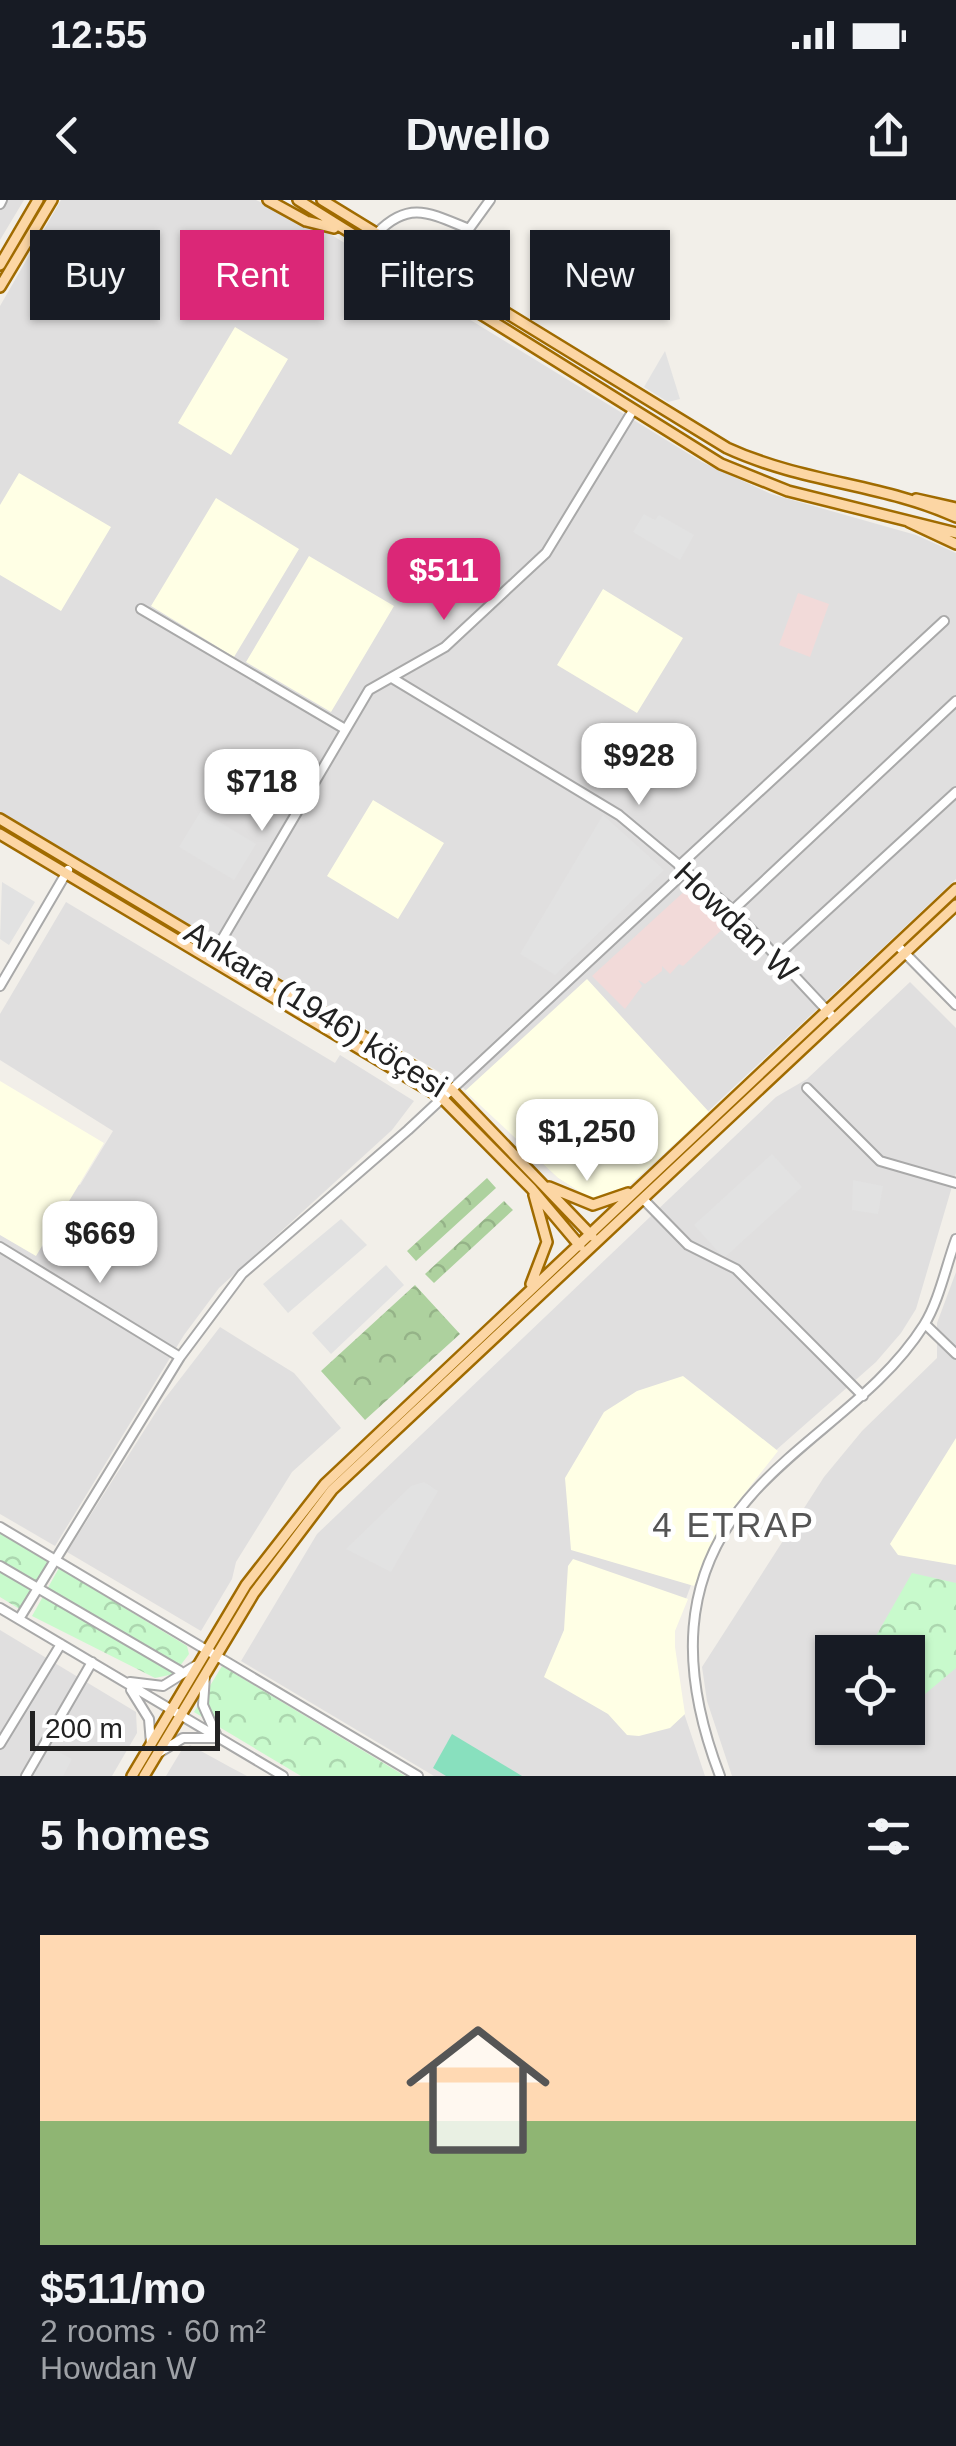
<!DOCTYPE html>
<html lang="en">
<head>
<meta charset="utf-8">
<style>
	:root { --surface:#171b24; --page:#20242c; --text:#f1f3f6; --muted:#9ea1a6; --line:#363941; --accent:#db2777 }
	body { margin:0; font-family:Helvetica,sans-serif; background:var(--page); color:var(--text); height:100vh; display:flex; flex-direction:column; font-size:38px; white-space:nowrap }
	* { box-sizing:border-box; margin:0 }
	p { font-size:32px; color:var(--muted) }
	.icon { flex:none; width:55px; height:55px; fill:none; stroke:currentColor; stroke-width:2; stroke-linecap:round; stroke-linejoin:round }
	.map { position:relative; height:1576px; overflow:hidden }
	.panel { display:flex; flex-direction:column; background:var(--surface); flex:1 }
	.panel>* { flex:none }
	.hud { position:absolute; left:30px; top:30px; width:898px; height:90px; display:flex; gap:20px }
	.controls { position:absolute; left:815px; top:1435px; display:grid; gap:20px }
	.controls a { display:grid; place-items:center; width:110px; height:110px; border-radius:0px; background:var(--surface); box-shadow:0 2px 8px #0004; font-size:50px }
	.scale { position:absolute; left:30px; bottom:25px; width:190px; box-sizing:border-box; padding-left:10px; border:5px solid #222; border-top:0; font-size:28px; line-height:35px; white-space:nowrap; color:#222; -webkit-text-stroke:8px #fff; paint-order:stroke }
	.price { position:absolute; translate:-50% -85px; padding:0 22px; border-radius:20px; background:#fff; color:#222; font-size:32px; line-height:65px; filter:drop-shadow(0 2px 5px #0008) }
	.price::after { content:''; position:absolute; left:50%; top:60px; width:30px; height:22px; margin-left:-15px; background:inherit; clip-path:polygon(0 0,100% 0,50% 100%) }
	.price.current { background:var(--accent); color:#fff }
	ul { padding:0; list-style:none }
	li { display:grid; align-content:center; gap:20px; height:530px; padding:0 40px }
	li+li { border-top:2px solid var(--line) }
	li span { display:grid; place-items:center; height:310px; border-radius:0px; color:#555 }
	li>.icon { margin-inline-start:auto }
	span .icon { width:180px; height:180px; fill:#fffc; stroke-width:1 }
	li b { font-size:42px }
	h2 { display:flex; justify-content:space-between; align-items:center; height:120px; padding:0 40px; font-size:42px }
	.chip { padding:0 35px; border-radius:0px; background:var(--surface); box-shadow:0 2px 8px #0004; font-size:35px; line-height:90px }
	.chip.current { background:var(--accent); color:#fff }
	.status { display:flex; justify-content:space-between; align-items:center; height:70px; padding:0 50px; background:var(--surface); direction:ltr }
	.status svg { height:28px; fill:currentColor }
	header { display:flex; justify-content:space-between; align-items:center; height:130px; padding:0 40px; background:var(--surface); font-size:45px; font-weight:600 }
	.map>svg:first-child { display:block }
	.residential { fill:#e0dfdf; fill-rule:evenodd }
	.commercial { fill:#f2dad9 }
	.education { fill:#ffffe5 }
	.forest { fill:url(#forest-crowns) }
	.park { fill:url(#park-crowns) }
	.pitch { fill:#88e0be }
	.parking { fill:#e2e2e2 }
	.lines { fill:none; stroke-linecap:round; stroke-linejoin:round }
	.minor-casing { stroke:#a9a9a9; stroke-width:12 }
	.major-casing { stroke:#a06b00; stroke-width:14 }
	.minor { stroke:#fff; stroke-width:8 }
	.major { stroke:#fcd6a4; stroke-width:9 }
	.labels { text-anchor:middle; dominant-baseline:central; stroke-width:10; stroke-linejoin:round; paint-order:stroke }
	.street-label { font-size:32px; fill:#222; stroke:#fff }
	.neighbourhood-label { font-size:35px; letter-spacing:2.5px; fill:#555; stroke:#fff }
</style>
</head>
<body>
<div class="status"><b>12:55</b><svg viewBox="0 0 49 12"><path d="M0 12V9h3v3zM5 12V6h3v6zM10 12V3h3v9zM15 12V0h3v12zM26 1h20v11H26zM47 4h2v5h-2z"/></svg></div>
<header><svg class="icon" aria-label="back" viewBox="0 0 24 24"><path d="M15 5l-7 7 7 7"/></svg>Dwello<svg class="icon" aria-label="share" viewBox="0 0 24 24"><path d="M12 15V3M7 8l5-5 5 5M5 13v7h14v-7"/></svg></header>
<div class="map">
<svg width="956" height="1576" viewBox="0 0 956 1576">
	<defs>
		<pattern id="forest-crowns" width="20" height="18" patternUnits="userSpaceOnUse" patternTransform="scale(2.5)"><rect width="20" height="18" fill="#add19e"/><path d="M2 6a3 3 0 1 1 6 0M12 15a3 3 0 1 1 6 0" fill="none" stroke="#95b388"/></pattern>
		<pattern id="park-crowns" width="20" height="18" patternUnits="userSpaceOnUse" patternTransform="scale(2.5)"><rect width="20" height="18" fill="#c8facc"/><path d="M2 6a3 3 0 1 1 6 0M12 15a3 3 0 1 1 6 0" fill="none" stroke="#acd6af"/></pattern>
	</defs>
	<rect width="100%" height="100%" fill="#f2efe9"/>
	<path class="residential" d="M0,0H24L0,40Z
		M61,0H256L330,34L702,262L771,294L916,335L956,353V679L624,990L591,999L558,978L458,883L0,613V106Z
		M66,702L335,863L340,855L414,901L392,930L219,1088L184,1135L55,1346L0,1314V934L80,985L113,931L0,860V814Z
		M910,782L956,828V973L916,1109L901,1133L876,1162L775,1251L708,1339L673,1434L679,1498L705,1576H434L241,1461L317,1334L776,897L807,879Z
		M956,1072V1576H732L707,1501L702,1467L824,1277L862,1231L937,1158V1123ZM832,1452H908V1528H832Z
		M220,1127L294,1173L341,1228L292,1272L236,1362L232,1379L201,1431L67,1352L163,1201Z
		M0,1430L136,1512L137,1533L112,1576H0Z
		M190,1545L230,1567L247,1576H166L181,1551Z"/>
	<path class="commercial" d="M798,393L829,404L810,457L779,445Z
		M688,688L730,722L683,766L679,764L670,774L662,766V771L645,784L638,780L642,786L625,809L592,776Z"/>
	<path class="education" d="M235,127L288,159L231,255L178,223Z
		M19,273L111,327L61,411L0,375V305Z
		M216,298L299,349L234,457L151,406Z
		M309,356L394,406L331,512L246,462Z
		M603,389L683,438L637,513L557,465Z
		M373,600L444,643L398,719L327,676Z
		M587,779L709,912L624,990L591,999L558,978L465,891Z
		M0,881L104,943L36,1056L0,1035Z
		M683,1176L778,1251L726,1317L694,1386L571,1350L565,1278L604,1212L637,1191Z
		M956,1238V1365L898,1355L890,1344Z
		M573,1359L688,1399L675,1431V1447L685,1514L670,1528L639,1536L627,1535L608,1514L544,1477L564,1430L568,1366Z"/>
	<path class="forest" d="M487,978L496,988L416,1061L407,1051Z
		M504,1001L513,1010L434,1083L425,1074Z
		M415,1085L460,1134L365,1220L321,1171Z"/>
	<path class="park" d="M0,1333L51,1362L21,1410L0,1397Z
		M59,1368L187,1446L189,1454L174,1474L155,1478L32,1416Z
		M912,1373L956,1383V1468L918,1500L908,1489V1452H879L872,1443Z
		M222,1466L405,1576H301L194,1512Z"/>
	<path class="pitch" d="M452,1534L522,1576H446L433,1568Z"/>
	<path class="parking" d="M665,151L680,199L668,202L644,187Z
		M644,314L655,320L659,315L694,335L680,360L633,332Z
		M201,611L256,644L234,680L179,647Z
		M603,615L664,670L555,775L520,754Z
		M2,682L35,702L9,745L0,739Z
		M772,954L802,987L724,1058L694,1025Z
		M853,980L883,986L878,1014L852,1010Z
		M341,1019L367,1045L288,1113L263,1084Z
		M386,1065L404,1085L331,1154L312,1133Z
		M424,1282L438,1291L391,1372L346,1349L411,1286Z
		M47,1546L72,1559L63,1576H29Z"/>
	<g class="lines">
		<defs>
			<path id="minor" d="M0,4L2,0
				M377,33C409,0 430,13 469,29L490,0
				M141,409L345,529
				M392,478L619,615L733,710L835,819
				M679,666L944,421
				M733,710L956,501
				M897,745L956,805
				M776,757L956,592
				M211,758L369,490L445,447L546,353L632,212
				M0,786L68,670
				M807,888L880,961L956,983
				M643,999L688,1045L736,1069L863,1196
				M0,1047L180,1157
				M925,1124L956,1154
				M0,1327L418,1576
				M0,1366L180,1471
				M0,1408L283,1576
				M19,1419L180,1157L242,1074L408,930L686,671
				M205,1476L203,1505L216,1534
				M130,1482L163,1486L195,1466
				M131,1490L149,1519L151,1544
				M0,1544L61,1444
				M160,1552L183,1538H217
				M26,1576L92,1462
				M720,1576C681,1474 677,1376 755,1291C808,1233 881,1193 924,1125C939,1101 946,1066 956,1039"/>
			<path id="major" d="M268,0L306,21L334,28
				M298,0L721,264L788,291L956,333
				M322,0L727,248C803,283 884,284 956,317
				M0,65L38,0
				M0,87L52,0
				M916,299L956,308
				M909,322L956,344
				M0,619L451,889L592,1036
				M0,634L442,898L531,988L580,1046
				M549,987L593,1005L628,993
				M531,1084L547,1042L534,995
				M132,1576L246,1385L325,1284L956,689
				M144,1576L254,1393L332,1290L956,705"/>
		</defs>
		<use href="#minor" class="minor-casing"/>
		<use href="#major" class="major-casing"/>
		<use href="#minor" class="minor"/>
		<use href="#major" class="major"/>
	</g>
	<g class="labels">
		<g class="street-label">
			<text transform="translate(736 722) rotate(44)">Howdan W</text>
			<text transform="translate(316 809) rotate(32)">Ankara (1946) köçesi</text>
		</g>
		<g class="neighbourhood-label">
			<text x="734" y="1324">4 ETRAP</text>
		</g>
	</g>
</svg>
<div class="controls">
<a><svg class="icon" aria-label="locate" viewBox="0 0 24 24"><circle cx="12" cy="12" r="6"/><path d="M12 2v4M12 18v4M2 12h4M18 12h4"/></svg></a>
</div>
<div class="scale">200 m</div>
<b class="price current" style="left:444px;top:423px">$511</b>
<b class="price" style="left:639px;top:608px">$928</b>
<b class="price" style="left:262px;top:634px">$718</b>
<b class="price" style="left:587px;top:984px">$1,250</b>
<b class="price" style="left:100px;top:1086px">$669</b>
<div class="hud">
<a class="chip">Buy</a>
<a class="chip current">Rent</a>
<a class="chip">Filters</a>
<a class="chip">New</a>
</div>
</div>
<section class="panel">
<h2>5 homes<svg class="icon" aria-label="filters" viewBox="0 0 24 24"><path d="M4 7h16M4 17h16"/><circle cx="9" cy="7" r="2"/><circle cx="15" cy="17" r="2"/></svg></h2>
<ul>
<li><span style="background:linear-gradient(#ffd9b3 60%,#8fb573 0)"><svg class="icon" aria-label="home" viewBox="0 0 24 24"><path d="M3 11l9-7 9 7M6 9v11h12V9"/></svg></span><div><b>$511/mo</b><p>2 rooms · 60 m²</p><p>Howdan W</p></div></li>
</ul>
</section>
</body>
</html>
